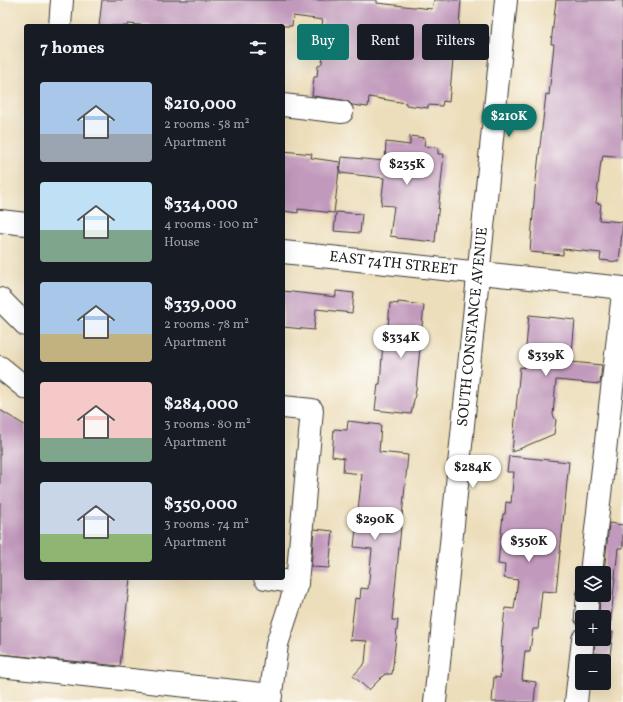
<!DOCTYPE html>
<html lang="en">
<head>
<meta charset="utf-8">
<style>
	:root { --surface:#171b24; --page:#20242c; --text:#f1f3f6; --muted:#9ea1a6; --accent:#0f766e }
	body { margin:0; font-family:Vollkorn,serif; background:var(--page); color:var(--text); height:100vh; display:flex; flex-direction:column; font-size:15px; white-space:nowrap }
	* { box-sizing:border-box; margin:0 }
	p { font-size:13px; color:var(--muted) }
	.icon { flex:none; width:22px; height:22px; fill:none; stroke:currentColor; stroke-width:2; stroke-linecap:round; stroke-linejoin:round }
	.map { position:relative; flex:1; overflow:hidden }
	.panel { position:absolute; left:24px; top:24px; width:261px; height:556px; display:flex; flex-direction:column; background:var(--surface); border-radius:4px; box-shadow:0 4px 16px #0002 }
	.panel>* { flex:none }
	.top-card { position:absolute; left:297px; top:24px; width:266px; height:36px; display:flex; gap:8px }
	.tools { position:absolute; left:575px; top:566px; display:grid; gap:8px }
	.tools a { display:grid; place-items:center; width:36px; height:36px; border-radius:4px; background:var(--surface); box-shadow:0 4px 16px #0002; font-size:20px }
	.price { position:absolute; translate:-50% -34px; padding:0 9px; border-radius:14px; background:#fff; color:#222; font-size:13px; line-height:26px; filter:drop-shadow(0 1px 2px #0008) }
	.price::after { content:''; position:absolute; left:50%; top:24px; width:12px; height:9px; margin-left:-6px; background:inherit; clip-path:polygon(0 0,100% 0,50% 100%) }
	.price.current { background:var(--accent); color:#fff }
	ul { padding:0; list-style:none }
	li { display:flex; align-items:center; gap:12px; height:100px; padding:0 16px }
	li span { display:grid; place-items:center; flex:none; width:112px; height:80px; border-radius:4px; color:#555 }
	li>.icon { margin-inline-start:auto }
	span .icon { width:48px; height:48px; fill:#fffc; stroke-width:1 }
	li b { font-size:17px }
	h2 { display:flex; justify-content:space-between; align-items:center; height:48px; padding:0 16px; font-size:17px }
	.tag { padding:0 14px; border-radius:4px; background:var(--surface); box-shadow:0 4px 16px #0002; font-size:14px; line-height:36px }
	.tag.current { background:var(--accent); color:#fff }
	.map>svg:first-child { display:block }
	.building { fill:#c199bc }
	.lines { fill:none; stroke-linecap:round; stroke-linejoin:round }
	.minor-casing { stroke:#3b3934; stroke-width:24 }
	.minor { stroke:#fff; stroke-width:22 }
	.labels { text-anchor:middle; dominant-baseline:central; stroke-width:3.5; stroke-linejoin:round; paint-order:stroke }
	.street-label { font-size:15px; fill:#1c1c1c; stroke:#fdfcf7 }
</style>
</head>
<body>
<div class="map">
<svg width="623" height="702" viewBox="0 0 623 702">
	<rect width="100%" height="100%" fill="#fdfcf7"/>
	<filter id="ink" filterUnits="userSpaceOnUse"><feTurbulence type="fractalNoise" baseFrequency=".025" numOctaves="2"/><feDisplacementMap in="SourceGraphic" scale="8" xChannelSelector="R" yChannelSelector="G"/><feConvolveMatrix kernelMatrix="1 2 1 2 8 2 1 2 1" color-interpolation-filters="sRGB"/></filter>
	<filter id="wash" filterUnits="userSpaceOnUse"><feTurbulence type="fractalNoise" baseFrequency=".012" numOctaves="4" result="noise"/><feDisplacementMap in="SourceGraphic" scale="16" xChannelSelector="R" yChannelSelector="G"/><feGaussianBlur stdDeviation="0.9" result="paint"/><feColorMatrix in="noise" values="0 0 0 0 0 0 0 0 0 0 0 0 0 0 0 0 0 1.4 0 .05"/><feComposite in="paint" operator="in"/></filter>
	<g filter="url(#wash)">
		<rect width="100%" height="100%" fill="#eddebb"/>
		<g id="blocks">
			<path class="building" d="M102,0H377V3L432,9L434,0H461L458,38H455L449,102L443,101L442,106L428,105V108L406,105V103L369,97L368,107L352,105L349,102L343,100L312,96L314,77H317L318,66L322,63L324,49L321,46L323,31L321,30L323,20L293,16L292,26H152L128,24L127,26H99Z
				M556,0H623V157L603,155L602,161H601L596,203L601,204L599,220L623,222L619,262L600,260L601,253L563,249V255L530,252L535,189L546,94L549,95L554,44H551Z
				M410,136L425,138L424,146L438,148V154H444L435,242L397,238V237L390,236L394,206L381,205L384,178L340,173L342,157L385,161L386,142L410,145Z
				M283,151L312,154L311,158L340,162L334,213L298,209V213L283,211Z
				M336,212L362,214L360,233L334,231Z
				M283,291L336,297V291L354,293L352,313L316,309L314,330L283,327Z
				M398,302L424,305L416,390L411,414L375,410L378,384H380L383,342L384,339L387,340L390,303L398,304Z
				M529,315L575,320L571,362L602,365L600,384L556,380L553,415L556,420L554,434L512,452L520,367L524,368Z
				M0,410L26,426V578H130L120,666L0,654Z
				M348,421L381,425L379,452L408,455L392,620H398L392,674H385L369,690L353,676L365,663L367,641L350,640L355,598L360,599L361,588L368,589L372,549L354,547L362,474L343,472L344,458L332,456L334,429L347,430Z
				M509,456L569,462L556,592L542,591L538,629H533L530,651H525L522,680L536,682L534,702H492L494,677L500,678L503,647H501L505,608L514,609L518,580L504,578L505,565L498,564L503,514H505L506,502L511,503L514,472H507Z
				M609,523L623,525V548H618L614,587L610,632H613L610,655L594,653L595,639H604V617H599L600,595H604V573Z
				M314,529L333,531L329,568L311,567Z"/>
		</g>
	</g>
	<g filter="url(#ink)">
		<use href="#blocks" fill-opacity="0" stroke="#3b3934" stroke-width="1"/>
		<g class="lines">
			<defs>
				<g id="minor">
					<path d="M60,26L62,0"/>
					<path d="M283,105L342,112"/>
					<path d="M0,221L26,224"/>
					<path id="s1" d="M283,252L623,288"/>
					<path d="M0,299L26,325"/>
					<path d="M0,367L26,388"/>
					<path d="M591,573L623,293"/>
					<path d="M265,578L297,583"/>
					<path d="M586,617L588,595"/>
					<path d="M0,666L271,695"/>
					<path d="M270,702L277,644L297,583L312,410L283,407"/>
					<path id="s2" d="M435,702L506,0"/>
					<path d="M576,702L583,639"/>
				</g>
			</defs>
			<use href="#minor" class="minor-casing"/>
			<use href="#minor" class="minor"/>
		</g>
	</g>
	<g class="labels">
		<g class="street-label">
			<text stroke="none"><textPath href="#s1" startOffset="111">EAST 74TH STREET</textPath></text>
			<text stroke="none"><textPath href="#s2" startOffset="377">SOUTH CONSTANCE AVENUE</textPath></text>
		</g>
	</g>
</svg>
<div class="tools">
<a><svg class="icon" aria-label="layers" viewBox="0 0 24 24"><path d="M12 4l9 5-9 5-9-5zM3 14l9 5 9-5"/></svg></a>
<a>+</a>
<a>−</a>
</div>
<b class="price current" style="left:509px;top:138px">$210K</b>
<b class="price" style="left:407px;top:186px">$235K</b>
<b class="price" style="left:401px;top:359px">$334K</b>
<b class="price" style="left:546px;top:377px">$339K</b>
<b class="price" style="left:473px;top:489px">$284K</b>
<b class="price" style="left:375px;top:541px">$290K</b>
<b class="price" style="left:529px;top:563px">$350K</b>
<div class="top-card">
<a class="tag current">Buy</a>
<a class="tag">Rent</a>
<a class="tag">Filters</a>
</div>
<section class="panel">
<h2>7 homes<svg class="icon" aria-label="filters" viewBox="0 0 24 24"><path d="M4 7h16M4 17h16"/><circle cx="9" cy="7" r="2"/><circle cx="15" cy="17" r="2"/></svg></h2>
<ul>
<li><span style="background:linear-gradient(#a9c7e8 65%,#9aa5b1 0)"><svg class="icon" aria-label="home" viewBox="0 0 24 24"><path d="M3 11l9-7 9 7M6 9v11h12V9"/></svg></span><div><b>$210,000</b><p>2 rooms · 58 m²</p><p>Apartment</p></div></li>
<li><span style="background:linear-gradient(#bfe0f5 60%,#7fa58c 0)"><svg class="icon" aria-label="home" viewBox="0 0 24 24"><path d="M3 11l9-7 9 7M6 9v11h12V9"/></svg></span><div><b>$334,000</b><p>4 rooms · 100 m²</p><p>House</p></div></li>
<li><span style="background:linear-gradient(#a9c7e8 65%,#c2b280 0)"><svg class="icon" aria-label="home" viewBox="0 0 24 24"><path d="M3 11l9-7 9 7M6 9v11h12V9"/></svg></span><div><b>$339,000</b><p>2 rooms · 78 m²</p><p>Apartment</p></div></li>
<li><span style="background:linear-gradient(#f6c9c9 70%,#7fa58c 0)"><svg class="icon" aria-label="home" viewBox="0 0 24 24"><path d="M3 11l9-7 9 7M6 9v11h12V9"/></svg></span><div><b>$284,000</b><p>3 rooms · 80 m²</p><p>Apartment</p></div></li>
<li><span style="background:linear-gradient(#c9d6e8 65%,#8fb573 0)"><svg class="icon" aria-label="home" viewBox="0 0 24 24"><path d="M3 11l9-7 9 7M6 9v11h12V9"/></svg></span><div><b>$350,000</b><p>3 rooms · 74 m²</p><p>Apartment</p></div></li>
</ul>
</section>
</div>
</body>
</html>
